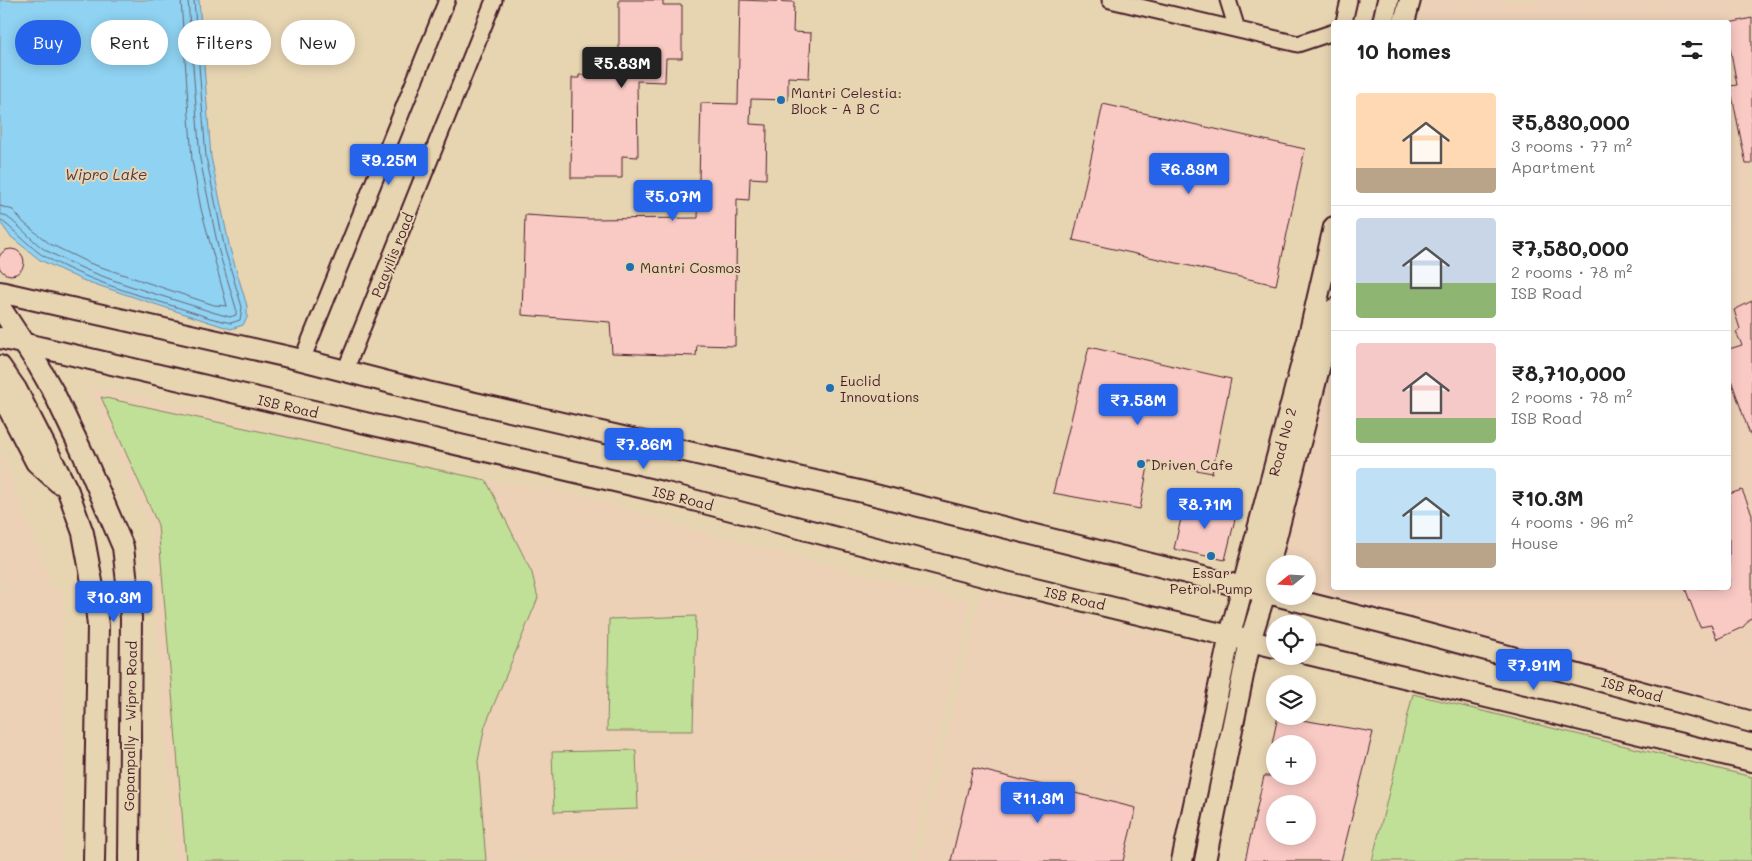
<!DOCTYPE html>
<html lang="en">
<head>
<meta charset="utf-8">
<style>
	:root { --surface:#fff; --page:#f6f6f6; --text:#222; --muted:#767676; --line:#e0e0e0; --accent:#2563eb }
	body { margin:0; font-family:Mali,sans-serif; background:var(--page); color:var(--text); height:100vh; display:flex; flex-direction:column; font-size:19px; white-space:nowrap }
	* { box-sizing:border-box; margin:0 }
	p { font-size:16px; color:var(--muted) }
	.icon { flex:none; width:28px; height:28px; fill:none; stroke:currentColor; stroke-width:2; stroke-linecap:round; stroke-linejoin:round }
	.map { position:relative; flex:1; overflow:hidden }
	.sheet { position:absolute; left:1331px; top:20px; width:400px; height:570px; display:flex; flex-direction:column; background:var(--surface); border-radius:5px; box-shadow:0 2px 12px #0003 }
	.sheet>* { flex:none }
	.top-card { position:absolute; left:15px; top:20px; width:475px; height:45px; display:flex; gap:10px }
	.needle { width:32px; rotate:252deg }
	.buttons { position:absolute; left:1266px; top:555px; display:grid; gap:10px }
	.buttons a { display:grid; place-items:center; width:50px; height:50px; border-radius:50%; background:var(--surface); box-shadow:0 2px 12px #0003; font-size:25px }
	.price { position:absolute; translate:-50% -42px; padding:0 11px; border-radius:5px; background:var(--accent); color:#fff; font-size:16px; line-height:32px; filter:drop-shadow(0 1px 2px #0008) }
	.price::after { content:''; position:absolute; left:50%; top:30px; width:15px; height:11px; margin-left:-8px; background:inherit; clip-path:polygon(0 0,100% 0,50% 100%) }
	.price.current { background:#222; color:#fff }
	ul { padding:0; list-style:none }
	li { display:flex; align-items:center; gap:15px; height:125px; padding:0 25px }
	li+li { border-top:1px solid var(--line) }
	li span { display:grid; place-items:center; flex:none; width:140px; height:100px; border-radius:5px; color:#555 }
	li>.icon { margin-inline-start:auto }
	span .icon { width:60px; height:60px; fill:#fffc; stroke-width:1 }
	li b { font-size:21px }
	h2 { display:flex; justify-content:space-between; align-items:center; height:60px; padding:0 25px; font-size:21px }
	.tag { padding:0 18px; border-radius:22px; background:var(--surface); box-shadow:0 2px 12px #0003; font-size:18px; line-height:45px }
	.tag.current { background:var(--accent); color:#fff }
	.map>svg:first-child { display:block }
	.built { fill:#ecd1b7 }
	.green { fill:#c0df97; stroke:#857f61 }
	.water { fill:#8fd2f1; stroke:#738aa2 }
	.lines { fill:none; stroke-linecap:round; stroke-linejoin:round }
	.shore { stroke:#66677a; stroke-width:1 }
	.building { fill:#f9c9c4; stroke:#4a1f2b; fill-rule:evenodd }
	.street-casing { stroke:#4a1f2b; stroke-width:19 }
	.secondary-casing { stroke:#4a1f2b; stroke-width:24 }
	.street { stroke:#e7d5b2; stroke-width:15 }
	.secondary { stroke:#e7d5b2; stroke-width:20 }
	.poi-dot { fill:#1f6fb2; stroke:#e7d5b2; stroke-width:2 }
	.labels { text-anchor:middle; dominant-baseline:central; stroke-width:4; stroke-linejoin:round; paint-order:stroke }
	.poi-label { font-size:14px; fill:#4a1f2b; stroke:#e7d5b2; text-anchor:start }
	.street-label { font-size:14px; fill:#4a1f2b; stroke:#e7d5b2 }
	.water-label { font-size:15px; font-style:italic; fill:#543a49; stroke:#e7d5b2 }
</style>
</head>
<body>
<div class="map">
<svg width="1752" height="861" viewBox="0 0 1752 861">
	<rect width="100%" height="100%" fill="#e7d5b2"/>
	<filter id="ink" filterUnits="userSpaceOnUse"><feTurbulence type="fractalNoise" baseFrequency=".02" numOctaves="2"/><feDisplacementMap in="SourceGraphic" scale="10" xChannelSelector="R" yChannelSelector="G"/><feConvolveMatrix kernelMatrix="1 2 1 2 8 2 1 2 1" color-interpolation-filters="sRGB"/></filter>
	<g filter="url(#ink)">
		<path class="built" d="M1424,0H1752V716L1308,596V564H1282L1334,338V588H1729V22H1418Z
			M87,384L486,480L572,492L683,527L971,602L910,861H175L148,522Z
			M0,451L49,576L48,588H63V861H0V589L37,588L0,586Z
			M981,591L1223,651L1172,861H916Z"/>
		<path class="green" d="M101,397L486,480L532,573L538,598L485,726L478,761L486,861H186L158,525Z
			M696,616L693,731H607L609,619Z
			M1413,694L1752,777V861H1372Z
			M636,750L638,809L554,812L552,752Z"/>
		<path class="water" d="M0,0H199L211,157L230,249L247,306V318L243,325L231,329L209,322L82,280L40,260L10,236L0,222Z"/>
		<g class="lines">
			<path class="shore" d="M0,206L13,210L24,223L50,244L89,263L214,305L227,306L201,209L192,160L181,0
				M0,214C10,214 34,244 47,251C96,279 159,294 212,312L230,317L236,315V308L219,252L200,159L188,0
				M0,220C4,220 34,251 44,256C94,285 155,299 210,318L231,323L240,320L242,307L225,250L206,157L194,0"/>
		</g>
		<path class="building" d="M619,0H663V5H682V58H666L665,82L637,81L638,157L622,156V178H571L572,78H579V75H619Z
			M740,0L794,2L793,32L811,33L809,78L788,77V100L751,99L750,124L767,125L766,179L750,178L749,200L737,199L735,346L697,345L696,356L612,353L610,322L522,315L525,215L587,219L698,218L701,103L738,104Z
			M1752,18V164H1746L1730,86L1737,85L1729,42V23Z
			M1103,104L1305,149L1276,285L1073,240Z
			M-2 262a13 13 0 1 1 26 0a13 13 0 1 1-26 0Z
			M1752,301V435H1750L1729,374V349L1742,345L1736,332L1740,329L1734,310Z
			M1089,347L1231,379L1212,473L1149,461L1140,509L1053,493Z
			M1742,490L1752,514V617L1743,627L1717,639L1711,625L1700,627L1685,588H1729V494Z
			M1185,501L1237,511L1225,560L1174,549Z
			M1278,716L1373,732L1341,861H1245L1264,776H1308V744H1272ZM1275,804H1308V836H1275Z
			M973,768L1136,808L1123,861H951Z"/>
		<g class="lines">
			<defs>
				<path id="street" d="M1110,0L1298,44L1334,32
					M1228,0L1237,29
					M1344,22L1349,0
					M302,360L447,0
					M345,371L494,0"/>
				<path id="secondary" d="M1383,22L1388,0
					M1404,22L1410,0
					M0,292L302,360L427,392L863,492L1275,595
					M0,307L38,365L54,393L84,456L123,547L131,618L129,861
					M0,338L666,493L1010,583L1275,647
					M0,366L16,389L68,491L83,533L95,598L98,626L94,861
					M0,392L36,462L59,483
					M1279,596L1409,629L1752,722
					M1308,654L1752,761
					M1182,861L1230,635L1308,340L1334,227
					M1205,861L1250,641L1265,593V581L1334,309"/>
			</defs>
			<use href="#street" class="street-casing"/>
			<use href="#secondary" class="secondary-casing"/>
			<use href="#street" class="street"/>
			<use href="#secondary" class="secondary"/>
		</g>
	</g>
	<g class="poi-dot">
		<circle cx="781" cy="100" r="5"/>
		<circle cx="630" cy="267" r="5"/>
		<circle cx="830" cy="388" r="5"/>
		<circle cx="1141" cy="464" r="5"/>
		<circle cx="1211" cy="556" r="5"/>
	</g>
	<g class="labels">
		<g class="poi-label">
			<text x="791" y="92">Mantri Celestia:<tspan x="791" dy="16">Block - A B C</tspan></text>
			<text x="640" y="267">Mantri Cosmos</text>
			<text x="840" y="380">Euclid<tspan x="840" dy="16">Innovations</tspan></text>
			<text x="1151" y="464">Driven Cafe</text>
			<text x="1211" y="572" text-anchor="middle">Essar<tspan x="1211" dy="16">Petrol Pump</tspan></text>
		</g>
		<g class="street-label">
			<text transform="translate(392 255) rotate(-68)">Paayilis road</text>
			<text transform="translate(288 406) rotate(13)">ISB Road</text>
			<text transform="translate(1282 442) rotate(-75)">Road No 2</text>
			<text transform="translate(683 498) rotate(14)">ISB Road</text>
			<text transform="translate(1075 598) rotate(13)">ISB Road</text>
			<text transform="translate(1632 689) rotate(15)">ISB Road</text>
			<text transform="translate(130 726) rotate(-89)">Gopanpally - Wipro Road</text>
		</g>
		<g class="water-label">
			<text x="106" y="174">Wipro Lake</text>
		</g>
	</g>
</svg>
<div class="buttons">
<a><svg class="needle" viewBox="-14 -14 28 28"><path d="M0-13l5 13h-10z" fill="#e53935"/><path d="M0 13l5-13h-10z" fill="#767676"/></svg></a>
<a><svg class="icon" aria-label="locate" viewBox="0 0 24 24"><circle cx="12" cy="12" r="6"/><path d="M12 2v4M12 18v4M2 12h4M18 12h4"/></svg></a>
<a><svg class="icon" aria-label="layers" viewBox="0 0 24 24"><path d="M12 4l9 5-9 5-9-5zM3 14l9 5 9-5"/></svg></a>
<a>+</a>
<a>−</a>
</div>
<b class="price current" style="left:622px;top:89px">₹5.83M</b>
<b class="price" style="left:389px;top:186px">₹9.25M</b>
<b class="price" style="left:1189px;top:195px">₹6.83M</b>
<b class="price" style="left:673px;top:222px">₹5.07M</b>
<b class="price" style="left:1138px;top:426px">₹7.58M</b>
<b class="price" style="left:644px;top:470px">₹7.86M</b>
<b class="price" style="left:1205px;top:530px">₹8.71M</b>
<b class="price" style="left:114px;top:623px">₹10.3M</b>
<b class="price" style="left:1534px;top:691px">₹7.91M</b>
<b class="price" style="left:1038px;top:824px">₹11.3M</b>
<div class="top-card">
<a class="tag current">Buy</a>
<a class="tag">Rent</a>
<a class="tag">Filters</a>
<a class="tag">New</a>
</div>
<section class="sheet">
<h2>10 homes<svg class="icon" aria-label="filters" viewBox="0 0 24 24"><path d="M4 7h16M4 17h16"/><circle cx="9" cy="7" r="2"/><circle cx="15" cy="17" r="2"/></svg></h2>
<ul>
<li><span style="background:linear-gradient(#ffd9b3 75%,#b9a48a 0)"><svg class="icon" aria-label="home" viewBox="0 0 24 24"><path d="M3 11l9-7 9 7M6 9v11h12V9"/></svg></span><div><b>₹5,830,000</b><p>3 rooms · 77 m²</p><p>Apartment</p></div></li>
<li><span style="background:linear-gradient(#c9d6e8 65%,#8fb573 0)"><svg class="icon" aria-label="home" viewBox="0 0 24 24"><path d="M3 11l9-7 9 7M6 9v11h12V9"/></svg></span><div><b>₹7,580,000</b><p>2 rooms · 78 m²</p><p>ISB Road</p></div></li>
<li><span style="background:linear-gradient(#f6c9c9 75%,#8fb573 0)"><svg class="icon" aria-label="home" viewBox="0 0 24 24"><path d="M3 11l9-7 9 7M6 9v11h12V9"/></svg></span><div><b>₹8,710,000</b><p>2 rooms · 78 m²</p><p>ISB Road</p></div></li>
<li><span style="background:linear-gradient(#bfe0f5 75%,#b9a48a 0)"><svg class="icon" aria-label="home" viewBox="0 0 24 24"><path d="M3 11l9-7 9 7M6 9v11h12V9"/></svg></span><div><b>₹10.3M</b><p>4 rooms · 96 m²</p><p>House</p></div></li>
</ul>
</section>
</div>
</body>
</html>
